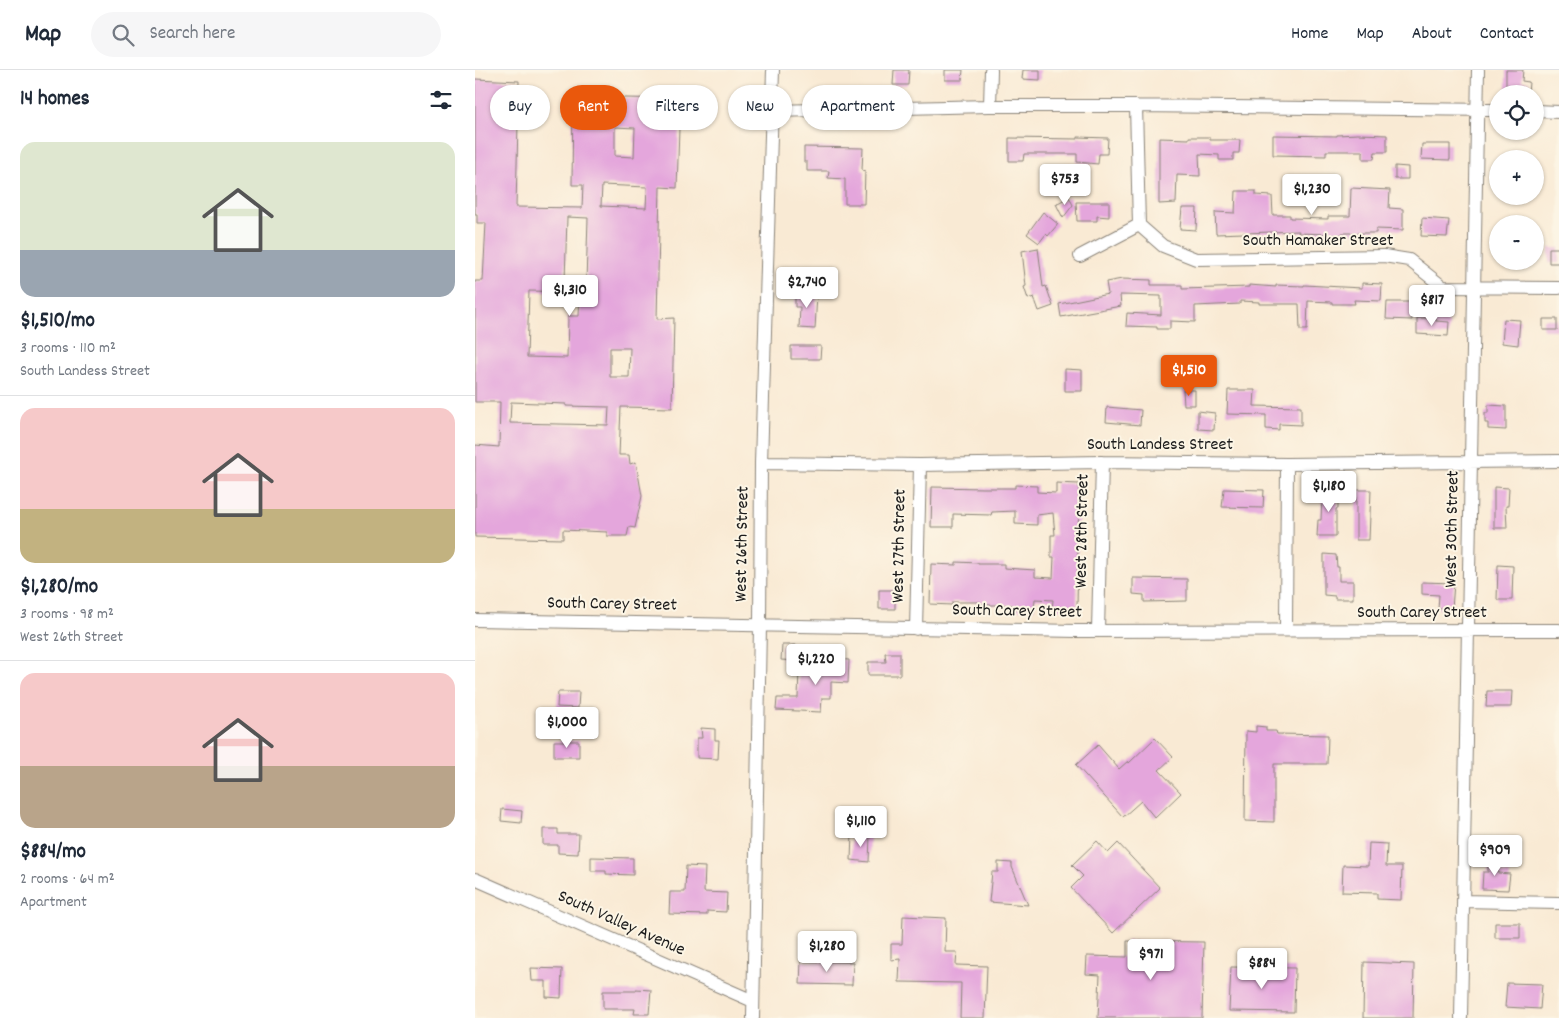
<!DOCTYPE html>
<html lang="en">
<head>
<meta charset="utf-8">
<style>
	:root { --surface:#fff; --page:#f6f6f7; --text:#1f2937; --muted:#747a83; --line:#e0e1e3; --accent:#ea580c }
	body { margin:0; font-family:Dekko,sans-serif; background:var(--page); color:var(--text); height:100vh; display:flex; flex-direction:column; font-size:19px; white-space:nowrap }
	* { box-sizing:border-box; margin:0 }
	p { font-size:16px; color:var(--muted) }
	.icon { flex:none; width:28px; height:28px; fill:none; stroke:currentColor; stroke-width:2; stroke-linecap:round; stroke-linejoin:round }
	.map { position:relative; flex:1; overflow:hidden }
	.side { display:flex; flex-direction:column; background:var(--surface); width:475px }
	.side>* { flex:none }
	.guide { position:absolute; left:15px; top:15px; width:475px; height:45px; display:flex; gap:10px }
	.controls { position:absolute; left:1014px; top:15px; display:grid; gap:10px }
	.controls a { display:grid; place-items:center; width:55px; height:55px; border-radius:50%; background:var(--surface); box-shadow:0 1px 4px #0004; font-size:25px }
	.price { position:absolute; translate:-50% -42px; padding:0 11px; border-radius:5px; background:#fff; color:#222; font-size:16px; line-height:32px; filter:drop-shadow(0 1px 2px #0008) }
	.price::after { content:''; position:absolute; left:50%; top:30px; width:15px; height:11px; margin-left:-8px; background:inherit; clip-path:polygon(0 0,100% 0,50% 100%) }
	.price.current { background:var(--accent); color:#fff }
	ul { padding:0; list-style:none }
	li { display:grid; align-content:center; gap:10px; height:265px; padding:0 20px }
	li+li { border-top:1px solid var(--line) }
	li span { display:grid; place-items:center; height:155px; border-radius:15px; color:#555 }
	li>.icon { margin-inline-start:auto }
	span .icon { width:90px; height:90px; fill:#fffc; stroke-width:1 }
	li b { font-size:21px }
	h2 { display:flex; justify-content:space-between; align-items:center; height:60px; padding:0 20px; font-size:21px }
	.pill { padding:0 18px; border-radius:22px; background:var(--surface); box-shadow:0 1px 4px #0004; font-size:18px; line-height:45px }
	.pill.current { background:var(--accent); color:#fff }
	header { display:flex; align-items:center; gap:30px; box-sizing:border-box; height:70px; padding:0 25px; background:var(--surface); border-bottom:1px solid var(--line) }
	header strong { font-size:24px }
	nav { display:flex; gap:28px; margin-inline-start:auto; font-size:18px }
	.search { width:350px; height:45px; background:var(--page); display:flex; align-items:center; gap:12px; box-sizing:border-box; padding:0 18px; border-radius:28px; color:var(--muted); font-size:19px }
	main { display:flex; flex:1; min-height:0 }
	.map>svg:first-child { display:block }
	.building { fill:#e4a6dc; fill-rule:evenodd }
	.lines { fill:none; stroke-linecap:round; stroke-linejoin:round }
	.minor-casing { stroke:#8a8378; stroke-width:14 }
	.minor { stroke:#fff; stroke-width:12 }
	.labels { text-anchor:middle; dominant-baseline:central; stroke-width:4; stroke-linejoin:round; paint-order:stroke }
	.street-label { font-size:18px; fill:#1c1c1c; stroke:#fcf5e5 }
</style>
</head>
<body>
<header>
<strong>Map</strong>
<div class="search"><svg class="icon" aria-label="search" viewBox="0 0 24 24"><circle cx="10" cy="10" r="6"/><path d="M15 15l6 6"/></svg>Search here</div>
<nav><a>Home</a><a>Map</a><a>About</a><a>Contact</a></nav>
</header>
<main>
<section class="side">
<h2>14 homes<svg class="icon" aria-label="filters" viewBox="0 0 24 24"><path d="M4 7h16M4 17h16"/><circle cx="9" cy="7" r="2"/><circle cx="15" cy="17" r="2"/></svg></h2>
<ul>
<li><span style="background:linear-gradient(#dfe7d0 70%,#9aa5b1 0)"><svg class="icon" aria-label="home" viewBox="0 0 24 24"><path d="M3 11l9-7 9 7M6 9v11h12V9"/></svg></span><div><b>$1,510/mo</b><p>3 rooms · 110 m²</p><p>South Landess Street</p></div></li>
<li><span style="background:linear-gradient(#f6c9c9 65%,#c2b280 0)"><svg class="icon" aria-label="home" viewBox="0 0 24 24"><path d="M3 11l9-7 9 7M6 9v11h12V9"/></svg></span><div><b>$1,280/mo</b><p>3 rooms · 98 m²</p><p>West 26th Street</p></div></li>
<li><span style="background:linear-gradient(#f6c9c9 60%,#b9a48a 0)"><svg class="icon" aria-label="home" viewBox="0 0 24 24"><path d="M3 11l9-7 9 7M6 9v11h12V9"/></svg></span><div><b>$884/mo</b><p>2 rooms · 64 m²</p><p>Apartment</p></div></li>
</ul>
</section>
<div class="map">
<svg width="1084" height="948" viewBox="0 0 1084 948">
	<rect width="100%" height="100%" fill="#fcf5e5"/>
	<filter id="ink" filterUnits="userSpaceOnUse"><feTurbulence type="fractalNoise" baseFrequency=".02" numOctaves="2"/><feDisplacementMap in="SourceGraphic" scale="10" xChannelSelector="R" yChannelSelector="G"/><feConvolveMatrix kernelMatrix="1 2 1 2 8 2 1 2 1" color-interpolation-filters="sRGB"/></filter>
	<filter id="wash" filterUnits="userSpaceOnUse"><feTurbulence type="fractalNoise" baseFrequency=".0096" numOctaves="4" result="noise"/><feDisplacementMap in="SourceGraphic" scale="20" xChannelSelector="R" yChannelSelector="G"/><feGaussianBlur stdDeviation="1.12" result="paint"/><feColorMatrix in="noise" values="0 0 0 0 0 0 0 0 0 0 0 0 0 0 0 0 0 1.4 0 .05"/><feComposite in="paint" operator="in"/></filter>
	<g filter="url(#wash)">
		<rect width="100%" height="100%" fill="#f9ead4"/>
		<g id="blocks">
			<path class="building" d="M419,0H434L433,15H418Z
				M470,0H488L487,10H470Z
				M548,0H565V10L547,9Z
				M1031,0H1048L1047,11L1054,12L1053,24L1031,23Z
				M0,9L44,11L41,137L107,138L108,115H97L98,27L205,29L202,118L185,117L182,249L199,248L197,338L146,337L144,385H154L155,394L161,392L167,426L160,458L154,457L152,466H132V462L88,460V469L0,467V375L24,377L25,332H0V211H8L11,153H2V144H0ZM140,57L160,58L159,87L140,86ZM127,115L172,117L171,138L126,136ZM92,147L113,148L111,212L90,211ZM54,221L105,222L104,246H93L92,288L52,287ZM135,278H155L154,307H135ZM36,332L91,334V336L134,337L133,355L35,353Z
				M883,64L912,65V82H900L899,89H888V81H851V86L798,85V65L862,66V65Z
				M603,67L633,68L632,84H624L623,94L602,92V84H549L548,91H534V68L603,69Z
				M714,67H735V70H765L764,83H758V90H744V85L724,84L725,106L702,105L701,133L684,134V68L714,69Z
				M947,74H975V90L946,89Z
				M329,77L388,78L387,100L390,101L389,134H370V109L353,108L354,101H332V92H329Z
				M920,96L933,97V109H920Z
				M876,118L915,120L914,138L928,139V160L901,159V163H867V165H853V164L823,163L824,161L741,164L740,142L760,143L761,121H781V125L797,126L798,145H815V148L853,149V146H875Z
				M594,127L598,135L588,148L581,134Z
				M601,132H634V147L622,146V151H602Z
				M707,138H722L721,160L705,159Z
				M568,142L583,154L573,166L571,164L564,173L552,164Z
				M947,148L974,150L972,167L946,166Z
				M563,178L568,217L571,216L578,236L564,241L559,227L553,229L549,217L551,216L547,181Z
				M1074,178H1084V193H1074Z
				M647,209L676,210V215H707V219L774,217V215L801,217V215L829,216V215L887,218V213L907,214L906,231L879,230L880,234H857V232L833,231L832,260H825L824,234H784V232L765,231V234L720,236V252L695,251V259H682V257L651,256L652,243L686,245V226L645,225L646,236L586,247L584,234L633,224L631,212Z
				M320,222L342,224L340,259L324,258L325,237H320Z
				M912,232H938L937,250L911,249Z
				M942,248H961V251L974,252L973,266L942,264Z
				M1029,249L1045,250L1043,275L1027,273Z
				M1068,249H1082V260H1068Z
				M316,276H346L345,289H316Z
				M590,299L607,300V321H590Z
				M708,320H720V335H709Z
				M753,320H780L779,336L826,337V355L804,354V360L791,359V345L752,344Z
				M1013,335L1031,336V360L1013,359V353H1010V343H1013Z
				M632,337L666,340L665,355L631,352Z
				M723,341L740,343L739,360L723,359Z
				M581,413L604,414L602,539H577L578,530L560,529L559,539L538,540V535H506V532H477V535L455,534L456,494L481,495V492L503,493V494H529V498L560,500V507L578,508L579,487H576V465H580L578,443L562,445V455L540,454V441L517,442L516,445L478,444V457H456L457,417L509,418H540V415L562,416V422L581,423Z
				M851,416H863V439H861V466H842L843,450H846L847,427H851Z
				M1019,417L1034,418L1033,436H1031L1032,458H1019Z
				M749,419L789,420L788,438L747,437Z
				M881,420H896L894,470H881Z
				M849,484L861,485L862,497H864V511H878V529H860V526L849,525Z
				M1023,495L1038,496L1037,530H1022Z
				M658,508L712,509V531L669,532V525L658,524Z
				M947,512L979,513L977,539H963L964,525L947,524Z
				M404,520H420V539H404Z
				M307,575H321V591L306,590Z
				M410,583H425V605H393V592H411Z
				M360,589L374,590L373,613L356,612V628H347L346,642L301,640L302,628H323L324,598H341V590L360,591Z
				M1012,621H1037L1036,637H1011Z
				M83,622H104L103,638L82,637Z
				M781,656L791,657V661H801L802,664L853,665L852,694H799V752L770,751L771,661L781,662Z
				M226,658L240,659V670H244L243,689L222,688V668H227Z
				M680,668L698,687L684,700L706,723L680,748L666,731L648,747L601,695L623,675L644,699L653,691L654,693Z
				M79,671H104V687H79Z
				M27,739L47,741L46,753L26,751Z
				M68,759H83V764H104L103,784L83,783V775H68Z
				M377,764L395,765L394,792L376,790Z
				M622,771L633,783L643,773L685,818L638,863L596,818L608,806L597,795Z
				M894,773L912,774L911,796H927L926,830L902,829V823L867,822L868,795L893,796Z
				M116,787L158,788V805L131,804V801H116Z
				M1013,787H1024L1023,803L1035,804L1033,820L1007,819L1008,802H1013Z
				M523,792L537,793V797L553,835L514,832L517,802H523Z
				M211,796L230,797L229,822L252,823L251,842L232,841V845L194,844L195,822H210Z
				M428,846L471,848L470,882H482L481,895L512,896L510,948H485L486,913L424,912L425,889L416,890V874H427Z
				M1020,853H1045V868H1020Z
				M652,871L729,872L727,948H623L625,905L611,904L612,886L652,887Z
				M326,891L378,892L377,915L325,914Z
				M889,892L939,894L938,948H888Z
				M756,897L820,898L819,942L754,941Z
				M56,898L87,899L86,928L71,927V911H57Z
				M1032,913L1067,914L1065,939L1030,937Z
				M161,919L176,920L174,944H159L160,939H128V921H161Z"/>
		</g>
	</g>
	<g filter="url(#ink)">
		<use href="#blocks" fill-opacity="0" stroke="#8a8378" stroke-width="1"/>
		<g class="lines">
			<defs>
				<path id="minor" d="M515,36L516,0
					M661,36L664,155
					M298,41L515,36H661L1022,40
					M1060,41L1084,42
					M664,155L688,176L721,189L909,186L934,190L968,217L1084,218
					M605,186L664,155
					M286,393L445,395L627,392L812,394L1084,391
					M0,550L602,561L1084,560
					M441,559L445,395
					M811,560L812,394
					M623,561L627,392
					M0,809L278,931
					M988,831L1084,833
					M278,948L285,556L286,393L298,0
					M986,948L1003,0"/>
			</defs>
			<use href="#minor" class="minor-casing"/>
			<use href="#minor" class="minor"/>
		</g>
	</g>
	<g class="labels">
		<g class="street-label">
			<text x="843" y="171">South Hamaker Street</text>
			<text x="685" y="375">South Landess Street</text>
			<text transform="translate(978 459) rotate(-89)">West 30th Street</text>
			<text transform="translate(608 461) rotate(-89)">West 28th Street</text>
			<text transform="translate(268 474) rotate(-89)">West 26th Street</text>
			<text transform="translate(425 476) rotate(-89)">West 27th Street</text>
			<text transform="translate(137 535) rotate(1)">South Carey Street</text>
			<text transform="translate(542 542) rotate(1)">South Carey Street</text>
			<text x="947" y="543">South Carey Street</text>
			<text transform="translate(146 854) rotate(24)">South Valley Avenue</text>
		</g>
	</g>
</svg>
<div class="controls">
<a><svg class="icon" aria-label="locate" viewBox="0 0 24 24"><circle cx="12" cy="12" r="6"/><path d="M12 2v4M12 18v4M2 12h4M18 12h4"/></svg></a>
<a>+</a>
<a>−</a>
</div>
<b class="price" style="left:590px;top:136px">$753</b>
<b class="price" style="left:837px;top:146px">$1,230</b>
<b class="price" style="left:332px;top:239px">$2,740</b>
<b class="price" style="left:95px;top:247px">$1,310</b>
<b class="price" style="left:957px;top:257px">$817</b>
<b class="price current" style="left:714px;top:327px">$1,510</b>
<b class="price" style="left:854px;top:443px">$1,180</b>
<b class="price" style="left:341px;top:616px">$1,220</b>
<b class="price" style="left:92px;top:679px">$1,000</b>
<b class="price" style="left:386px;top:778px">$1,110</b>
<b class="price" style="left:1020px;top:807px">$909</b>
<b class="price" style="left:352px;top:903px">$1,280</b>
<b class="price" style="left:676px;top:911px">$971</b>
<b class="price" style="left:787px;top:920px">$884</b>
<div class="guide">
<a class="pill">Buy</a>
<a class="pill current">Rent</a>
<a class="pill">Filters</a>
<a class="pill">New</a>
<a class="pill">Apartment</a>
</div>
</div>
</main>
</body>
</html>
